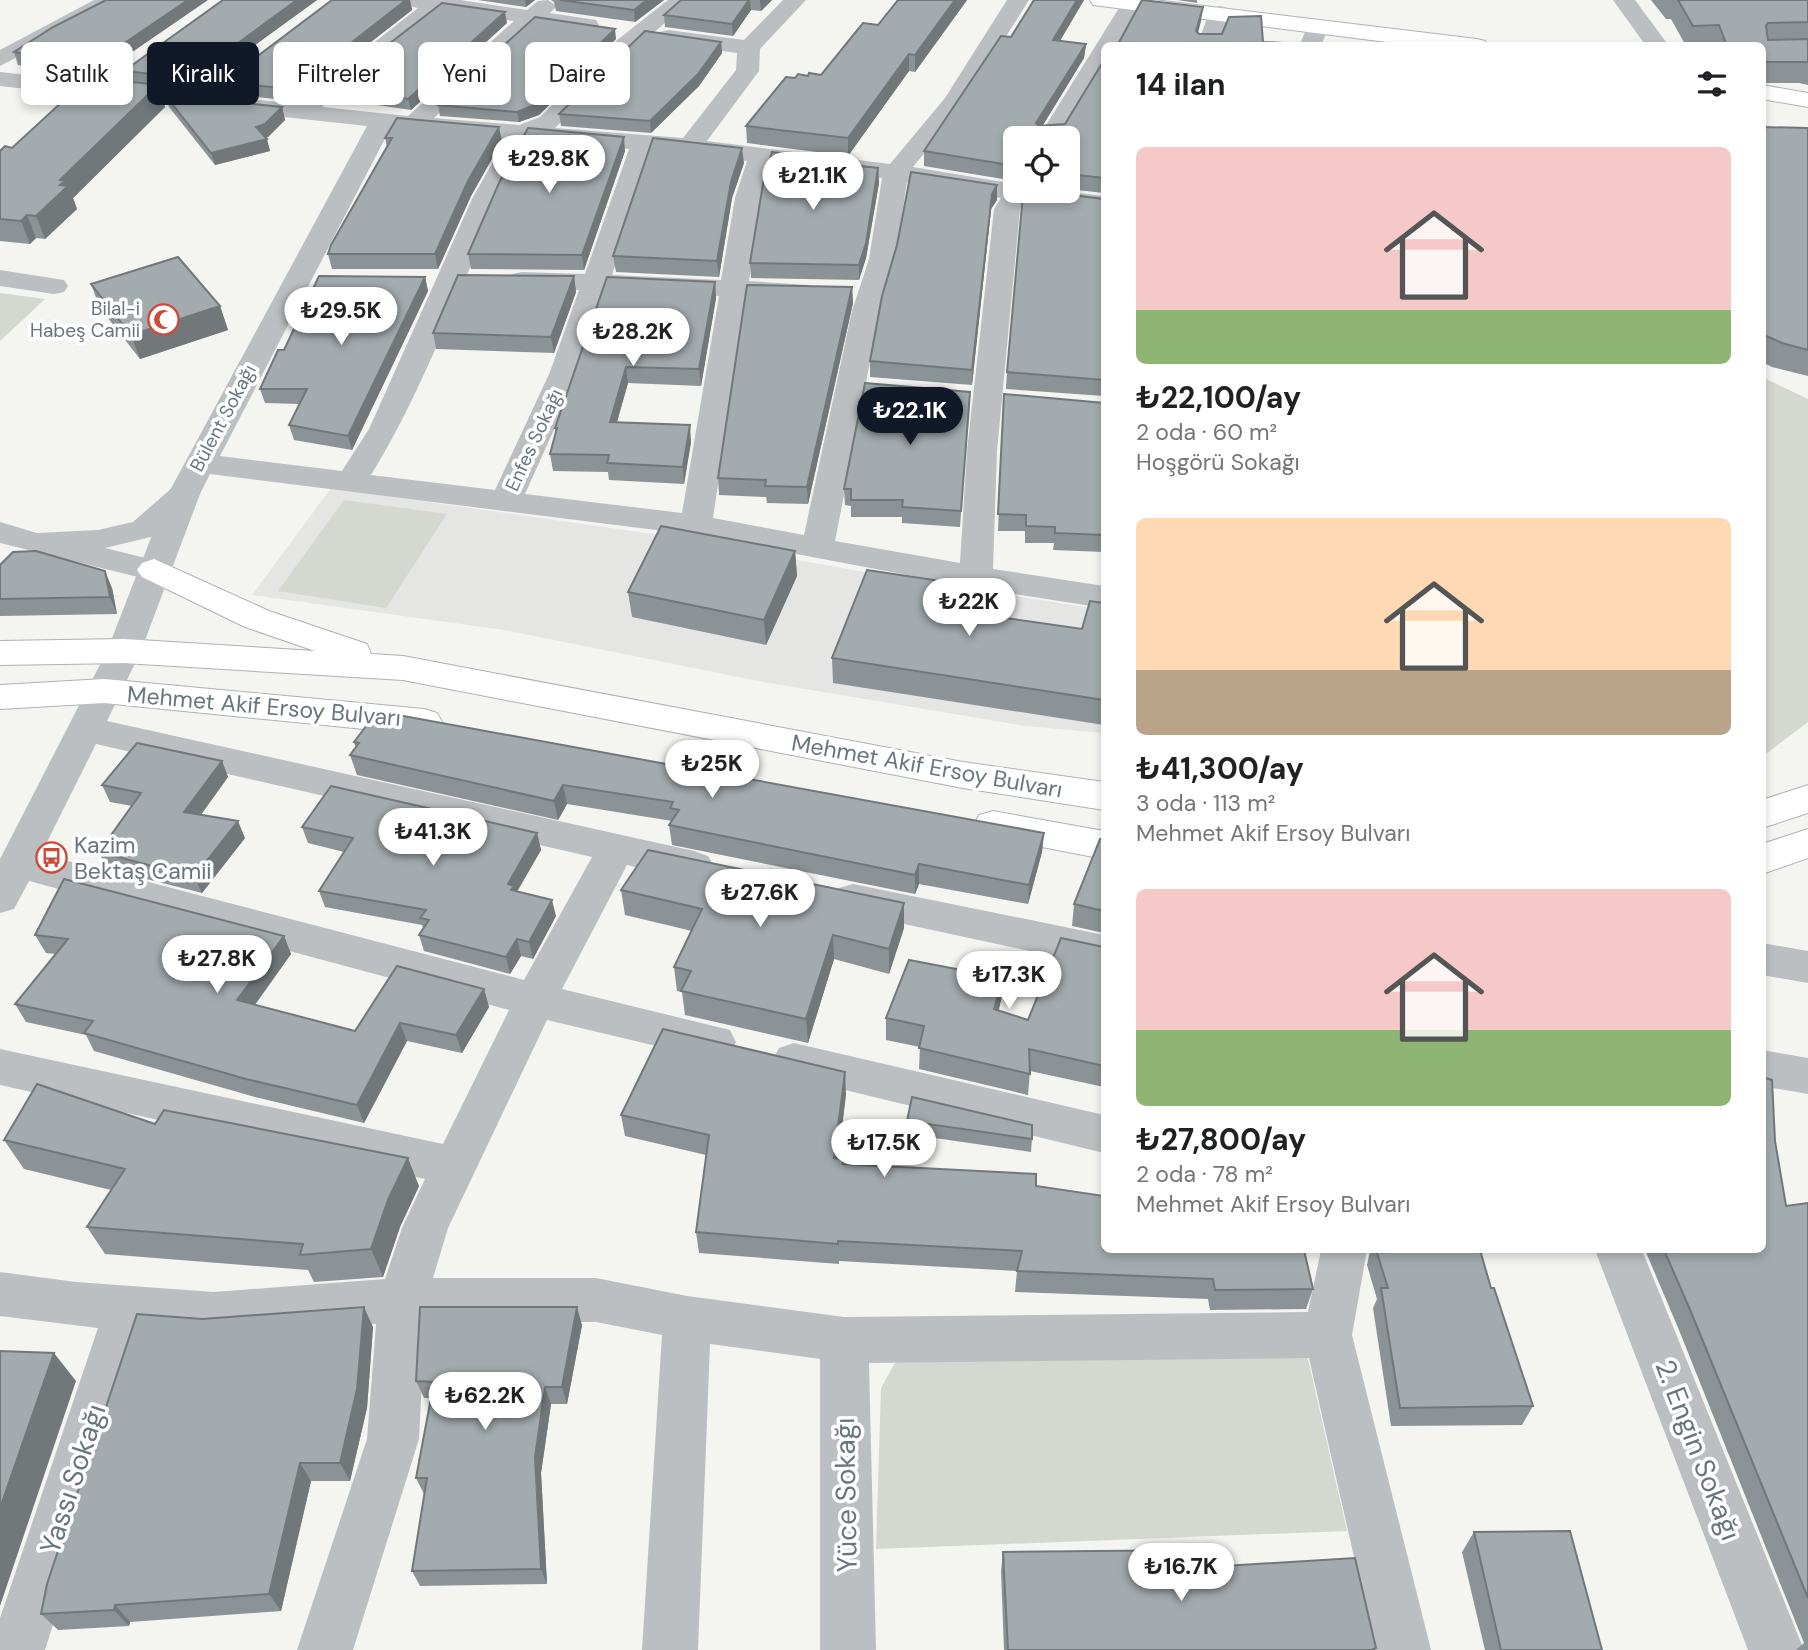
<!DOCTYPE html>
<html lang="tr">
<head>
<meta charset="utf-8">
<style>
	:root { --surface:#fff; --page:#f2f2f2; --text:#202124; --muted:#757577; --accent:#111827 }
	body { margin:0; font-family:"DM Sans",sans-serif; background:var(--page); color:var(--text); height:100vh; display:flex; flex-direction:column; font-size:26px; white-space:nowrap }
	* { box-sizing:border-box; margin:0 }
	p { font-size:23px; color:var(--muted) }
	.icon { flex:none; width:38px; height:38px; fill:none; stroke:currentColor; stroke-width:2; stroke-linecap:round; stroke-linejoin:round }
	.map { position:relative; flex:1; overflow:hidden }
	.details { position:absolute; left:1101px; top:42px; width:665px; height:1211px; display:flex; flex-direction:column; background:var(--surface); border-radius:10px; box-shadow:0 4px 10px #0003 }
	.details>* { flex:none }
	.hud { position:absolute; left:21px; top:42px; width:665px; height:63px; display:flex; gap:14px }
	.controls { position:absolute; left:1003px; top:126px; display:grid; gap:14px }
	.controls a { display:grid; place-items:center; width:77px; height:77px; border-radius:10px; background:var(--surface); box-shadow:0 4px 10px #0003; font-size:35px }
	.price { position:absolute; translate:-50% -60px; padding:0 16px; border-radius:24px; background:#fff; color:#222; font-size:23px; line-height:46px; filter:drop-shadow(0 2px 4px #0008) }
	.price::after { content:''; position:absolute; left:50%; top:42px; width:21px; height:16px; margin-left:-10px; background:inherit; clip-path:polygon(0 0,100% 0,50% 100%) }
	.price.active { background:var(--accent); color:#fff }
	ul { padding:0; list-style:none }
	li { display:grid; align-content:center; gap:14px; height:371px; padding:0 35px }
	li span { display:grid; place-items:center; height:217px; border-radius:10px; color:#555 }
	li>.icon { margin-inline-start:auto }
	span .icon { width:126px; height:126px; fill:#fffc; stroke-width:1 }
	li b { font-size:30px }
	h2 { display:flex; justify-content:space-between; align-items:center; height:84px; padding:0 35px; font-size:30px }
	.tag { padding:0 24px; border-radius:10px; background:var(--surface); box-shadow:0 4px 10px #0003; font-size:24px; line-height:63px }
	.tag.active { background:var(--accent); color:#fff }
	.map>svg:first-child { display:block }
	.built { fill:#e5e5e4 }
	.green { fill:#d4d8d0 }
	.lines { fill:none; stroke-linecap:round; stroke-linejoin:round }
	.secondary-casing { stroke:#aeb3b6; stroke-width:2 }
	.primary-casing { stroke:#adb2b4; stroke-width:2 }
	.minor { fill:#bbbfc2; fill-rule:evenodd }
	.tertiary { fill:#bbbfc2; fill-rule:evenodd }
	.secondary { fill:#fff; fill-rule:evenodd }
	.primary { fill:#fff; fill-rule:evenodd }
	.wall { fill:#8c9396 }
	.shaded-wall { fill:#72787a }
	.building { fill:#a3abaf; stroke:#72787a; stroke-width:2 }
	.labels { text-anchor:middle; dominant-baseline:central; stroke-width:7; stroke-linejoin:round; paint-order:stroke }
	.far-poi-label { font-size:19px; fill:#67767e; stroke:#fff; text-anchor:end }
	.far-street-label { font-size:19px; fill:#67767e; stroke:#fff }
	.street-label { font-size:23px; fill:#67767e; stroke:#fff }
	.poi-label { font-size:23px; fill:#67767e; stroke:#fff; text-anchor:start }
	.near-street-label { font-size:28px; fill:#67767e; stroke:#fff }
</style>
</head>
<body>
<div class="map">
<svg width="1808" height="1650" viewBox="0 0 1808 1650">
	<rect width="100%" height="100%" fill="#f4f4f1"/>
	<path class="built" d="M331,488L660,535L864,572L1104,610V733L1025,726L763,682L504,630L252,595Z"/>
	<path class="green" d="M0,293L45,299L0,341Z
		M1762,377L1808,399V722L1762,757Z
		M344,500L447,514L386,608L278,591Z
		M1293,1350L1308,1359L1347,1531L876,1549L881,1388L896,1361Z"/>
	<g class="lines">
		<defs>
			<path id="secondary" d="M1090,0H1154L1477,39L1485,41L1488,46H1418L1101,6L1093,5Z
				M1762,85L1808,93V107L1762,99Z"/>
			<path id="primary" d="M154,559L269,611L367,644L371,654L403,656L963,762L1104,782V810L963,788L403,680L124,663L0,665V641L124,639L315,651L245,627L142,577L137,570L142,563Z
				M104,679L424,709L437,713L442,722L437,731L424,735L104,703L0,709V685Z
				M1808,785V813L1762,828V800Z
				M993,811L1104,831V859L979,835L974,825L979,815Z
				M1808,829V858L1762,874V844Z"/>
		</defs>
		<use href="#secondary" class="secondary-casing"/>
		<use href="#primary" class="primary-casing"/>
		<path class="minor" d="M94,0H121L118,5L0,66V50Z
			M399,0H460L527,10L538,1L548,0L557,6L550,13L596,20L599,25L596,30L588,32L536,24L434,118L519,125L540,117L616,41L668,0H692L632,51L555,128L683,138L736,70L737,53L660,42L657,37L660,32L668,30L744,40L783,0H806L760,49L759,71L707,141L890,164L945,98L1007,0H1029L962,107L913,167L1015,184V191H1060L1104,196V212L1024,202L1020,209L997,451L993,569L1104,586V608L976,588L696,535L210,474L200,494L141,651L107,721L694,851L708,856L714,866L708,876L694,881L627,865L562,989L730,1030L736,1042L730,1054L715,1060L547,1020L448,1228L433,1278H596L687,1296L844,1317L1308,1312L1321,1250H1367L1352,1335L1431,1650H1375L1309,1358L869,1363L876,1650H820V1359L710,1344L698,1650H642L662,1335L596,1322H425L419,1439L353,1650H297L367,1439L376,1324L214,1336L146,1331L45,1650H0V1618L98,1328L0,1316V1272L76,1282L214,1292L385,1279L402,1228L425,1179L0,1085V1049L443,1144L509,1010L29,881L14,909L0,913V859L107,651L168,494L367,126L0,86V72L296,104L418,8L402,5ZM444,11L514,21L408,116L322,107L432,18ZM390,129L506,139L473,197L369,429L342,471L220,456ZM529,140L629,149L585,274L522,272L512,274L508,280L512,286L579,290L550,372L495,490L371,475C436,370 471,249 529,140ZM653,150L747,161L735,198L721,280L612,275ZM771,164L882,178L869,259L852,311L804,535L713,518L746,297L798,299L808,297L812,291L808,285L749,281L761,198ZM907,182L1001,198L994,209L967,451L960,563L835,541L880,311L895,259ZM606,292L719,296L682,513L525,494L580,372ZM96,744L592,857L524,980L41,854Z
			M1124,0H1140L1143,4L1119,46H1104V68L1062,138H1038Z
			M1613,0H1635L1669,46H1646Z
			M1220,6L1228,8L1231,13L1219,46H1197L1209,13L1212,8Z
			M1318,19L1326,21L1329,26L1321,46H1299L1310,21Z
			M0,270L64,280L68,286L64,292L54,294L0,286Z
			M853,884L1104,935V967L839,910L833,899L839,888Z
			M1762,943L1808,951V983L1762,975Z
			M794,1043L1104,1115V1153L779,1074L772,1061L779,1048Z
			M1762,1050L1808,1058V1094L1762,1086Z
			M1595,1250H1642L1804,1650H1748Z"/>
		<path class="tertiary" d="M184,484L195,487L200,494L155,536L105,548L166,563L171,570L166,577L154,581L0,543V522L37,533L98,530L133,522L173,487Z"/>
		<use href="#secondary" class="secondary"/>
		<use href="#primary" class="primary"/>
	</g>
	<path class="wall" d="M106,0L96,77L18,65L14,52Z
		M223,0H317L193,90L159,86L165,107L73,198L77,209L45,239L36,238L30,244L0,241V151L12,148L127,81L124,71Z
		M332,0H410L412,10L295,101L227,94L223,82Z
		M478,0H535L526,7Z
		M551,0H664L635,22L556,11L554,2Z
		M681,0H772L761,11L751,10L733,36L665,27L664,15Z
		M898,0H967L915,72L909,71L848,156L747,143L746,126L808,76L821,75L878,25Z
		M1084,0L1060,41L1086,44L1084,58L1043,125L1065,124L1104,60V193L1068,189V138H1015V181L924,166V151L1011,37Z
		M1177,0H1197V3Z
		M1651,0H1808V85L1799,83H1762V46H1686L1671,19H1666Z
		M507,23L411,110L336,99L333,87Z
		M616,39L539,115L519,122L440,116L438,105Z
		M721,42L722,53L699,86L651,133L561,126L559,114Z
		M165,95L282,107L285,120L268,137H266L270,151L215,165L169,107Z
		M1762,127L1808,128V376L1772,367L1762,362Z
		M385,138L502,141L471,196L438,269H332L328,254L387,147Z
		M625,151L584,270L471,269L468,254Z
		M744,163L732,198L719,277L616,272L613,256Z
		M835,163L878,168L879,183L866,258L859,280L751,278L750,263Z
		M997,185V200L991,209L972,385L870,377V361L897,245Z
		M1104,199V396L1006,389L1007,372Z
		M574,276L576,292L554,353L436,349L433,333Z
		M425,277L428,291L352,450L294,440L289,425L300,404L265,403L260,389Z
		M715,282L716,298L701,386L628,383L617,422L691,442L684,484L609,480L608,472L553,471L550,454L556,434L555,428Z
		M91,284L220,306L228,330L140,359L100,308Z
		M852,287L853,303L808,504L767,503L766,497L719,495L718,478Z
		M1004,394L1104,403V552L1053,550L1054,543H1025V531H998Z
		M969,408L960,527L902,523V517H851V506L845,505L844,489Z
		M795,551L797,576L766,645L632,617L628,592Z
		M0,565L112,588L117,614L0,616Z
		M1104,603V725L833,683L832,658L973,611L972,613L1082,629Z
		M354,742L1044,833L1042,852L1028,904L919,884L915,894L672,845L669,825L672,821L567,804L558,820L357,775L350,755L356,748Z
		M222,761L228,777L201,815L245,838L202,893L107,869L99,852L132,806L110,802L102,785Z
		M302,827L537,833L541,850L517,892L556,916L533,959L521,956L510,974L424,951L419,935L423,928L422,925L325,907L319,891L344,852L308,843Z
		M1104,838V933L1072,926L1074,904Z
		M621,890L904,928L889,974L834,959L808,1043L685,1015L682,992L677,991L674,967L692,931L625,915Z
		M35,935L284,936L291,954L255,1005L355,1031L484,989L489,1007L462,1053L407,1041L364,1123L255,1097L94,1051L86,1035L26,1022L15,1004L56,954L46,953Z
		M1104,947V1087L1030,1071L1028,1095L919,1069L920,1047L886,1040V1018L1003,978L1001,1000L999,1010L1028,1020Z
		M846,1094L838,1158L844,1159V1164L1036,1186L1313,1289L1306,1309L1210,1310L1208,1299L1015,1292L1017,1271L839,1261V1264L699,1253L696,1232L706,1155L625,1136L621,1115Z
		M907,1121L1032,1139L1031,1152L907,1134Z
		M155,1124L419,1186L400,1227L383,1277L314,1282L308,1270L105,1254L87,1227L111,1190L24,1169L4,1140Z
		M1775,1141L1786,1206L1808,1203V1650H1796L1804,1643L1679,1330L1645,1250H1762Z
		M1367,1250H1480L1491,1288L1533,1406L1522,1425L1391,1426L1373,1308L1377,1299L1367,1265L1370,1250Z
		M202,1319L373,1327L367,1408L350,1481H311L281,1611L130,1622L129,1626L58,1630L41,1614Z
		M582,1325L567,1404H551L541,1473L547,1584L420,1586L412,1571L424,1494L416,1478L431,1398H424L416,1381Z
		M1474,1532L1602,1650H1485L1462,1552Z
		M1003,1552L1207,1567L1376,1648L1375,1650H1004L1001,1571Z"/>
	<path class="shaded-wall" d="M188,0H208L96,77L92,65Z
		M297,0H317L193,90L190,78Z
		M406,0H410L412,10L295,101L292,89Z
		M525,0H535L526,7Z
		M647,0H664L635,22L634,10Z
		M749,0H750L751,10L733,36L732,24Z
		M760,0H772L761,11Z
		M955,0H967L915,72V55Z
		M1077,0H1084L1052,54L1053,40Z
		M1203,7L1201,21L1195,45L1196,31Z
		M505,12L507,23L411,110L408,99Z
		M615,29L616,39L539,115L519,122L517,112Z
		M721,42L722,53L699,86L651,133L650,121Z
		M1086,44L1084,58L1035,138L1036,123Z
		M909,54V71L848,156V138Z
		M158,85L165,107L73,198L77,209L45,239L36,216L60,180Z
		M282,107L285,120L268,137L260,139L256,127Z
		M499,127L502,141L471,196L438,269L435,254L468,181Z
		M624,137L625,151L584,270L582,255Z
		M267,139L270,151L215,165L211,153Z
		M742,148L744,163L732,198L719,277L717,261L731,182Z
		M878,168L879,183L866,258L859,280V265Z
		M997,185V200L991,209L972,385V370L992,194Z
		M27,215L36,238L30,244L21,221Z
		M574,276L576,292L554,353L551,337Z
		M425,277L428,291L352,450L348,436Z
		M715,282L716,298L701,386L699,369Z
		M852,287L853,303L808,504L807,487Z
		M220,306L228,330L140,359L131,335Z
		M626,367L628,383L612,439L610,422Z
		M690,425L691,442L684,484L683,467Z
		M795,551L797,576L766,645L764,620Z
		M105,571L112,588L117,614L110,597Z
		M974,586L973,611L964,637L965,612Z
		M222,761L228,777L191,828L184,812Z
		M563,785L567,804L558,820L554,801Z
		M238,821L245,838L202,893L194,877Z
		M537,833L541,850L513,898L508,884Z
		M1044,833L1042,852L1028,904L1029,885Z
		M919,864V884L915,894V875Z
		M552,900L556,916L533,959L529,942Z
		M904,903V928L889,974V949Z
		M833,935L834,959L808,1043L806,1019Z
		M284,936L291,954L245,1018L237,1000Z
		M517,939L521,956L510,974L506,957Z
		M1003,978L1001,1000L993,1030L994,1009Z
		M484,989L489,1007L462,1053L456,1035Z
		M400,1023L407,1041L364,1123L357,1105Z
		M845,1072L846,1094L836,1180L834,1158Z
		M408,1158L419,1186L400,1227L383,1277L371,1249L388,1200Z
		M364,1307L373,1327L367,1408L350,1481L340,1463Z
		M577,1307L582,1325L567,1404L562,1387Z
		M54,1353L76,1381L0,1606V1508Z
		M545,1387L551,1404L541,1473L547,1584L541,1569L535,1457Z
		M300,1463L311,1481L281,1611L269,1594Z
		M115,1605L130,1622L129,1626L114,1610Z"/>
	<path class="building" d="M106,0H188L92,65L14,52L53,27Z
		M223,0H297L190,78L124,71Z
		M332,0H406L292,89L223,82Z
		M560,0H647L634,10Z
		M681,0H749L732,24L664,15Z
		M898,0H955L915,55L909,54L848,138L746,126L786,77L795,78L798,74L808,76L809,73L821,75L863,23L878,25Z
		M1034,0H1077L1053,40L1086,44L1036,123L1039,126L1065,124L1104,60V178L1068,174V138H1015V166L924,151L1001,36L1011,37Z
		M1142,0L1203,7L1196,31L1199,34H1222L1229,17L1261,16L1263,42L1283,43L1282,46H1117Z
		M1678,0H1808V22L1768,23L1766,26L1768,40L1808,39V62H1762V46H1727L1719,25L1693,26Z
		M442,3L505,12L408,99L333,87Z
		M535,17L615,29L537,104L517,112L438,105Z
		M645,31L721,42L698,74L650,121L559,114Z
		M89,77L158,85L60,180L65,181L60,185L68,186L36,216L27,215L21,221L0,219V151L5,146L12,148Z
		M165,95L282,107L265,124L256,127L267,139L211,153Z
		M397,118L499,127L468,181L435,254H328L331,245L392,138H385Z
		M1762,127L1808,128V350L1782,343L1762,334Z
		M528,128L624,137L582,255L468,254L499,183Z
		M653,138L742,148L731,182L717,261L613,256Z
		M772,152L834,160L832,163L878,168L866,243L859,265L750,263L763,184Z
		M911,172L997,185L992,194L972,370L870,361L882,296L897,245Z
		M1025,191H1038L1104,199V380L1007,372L1023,194Z
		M178,257L220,306L131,335L91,284Z
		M458,275L574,276L551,337L433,333Z
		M319,276L425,277L348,436L289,425L307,389H260L278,350H284Z
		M607,277L715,282L699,369L626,367L610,422L690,425L683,467L607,463L609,455L550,454L557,428H555Z
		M747,285L852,287L807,487L765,486L766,480L718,478Z
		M865,383L970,392L961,511L902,507L903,500H851V489H844Z
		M1004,394L1104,403V535L1055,533V527L1026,526V515L998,514Z
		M661,526L795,551L764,620L628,592Z
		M36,551L105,571L110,597L0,599V565L13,552Z
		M867,570L974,586L965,612L1082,629L1090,601L1104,603V700L832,658Z
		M376,713L398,715L1044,833L1029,885L919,864L915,875L669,825L679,810L670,808L673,802L563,785L554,801L350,755L359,743L354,742Z
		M137,743L222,761L184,812L238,821L194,877L99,852L141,793L102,785Z
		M331,786L537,833L508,884L514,886L511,890L552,900L529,942L517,939L506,957L419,935L429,920L420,918L426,910L319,891L353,838L302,827Z
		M1104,838V911L1074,904L1100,839Z
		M648,850L904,903L889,949L833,935L806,1019L681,991L691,971L674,967L702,909L621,890Z
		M64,879L284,936L237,1000L355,1031L397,966L484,989L456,1035L400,1023L357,1105L246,1079L84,1033L93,1021L15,1004L68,939L35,935Z
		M1061,938L1104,947V1066L1029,1049L1030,1074L919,1048L924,1026L886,1018L909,960L1003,978L994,1009L1028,1020Z
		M663,1029L845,1072L834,1158L844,1159L843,1164L1036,1174V1186L1104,1196V1250H1304L1313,1289L1215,1290L1213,1279L1017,1271L1022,1251L838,1241V1244L696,1232L709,1135L621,1115Z
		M1762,1077L1772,1080L1775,1141L1786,1206L1808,1203V1598L1691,1312L1664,1250H1762Z
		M37,1084L155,1124L164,1110L408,1158L388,1200L371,1249L300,1255L303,1244L87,1227L125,1169L4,1140Z
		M912,1097L1032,1125V1139L907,1121Z
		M1376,1250H1480L1491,1288H1494L1533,1406L1400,1408L1381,1288H1388Z
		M364,1307L357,1389L340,1463H300L269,1594L115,1605L114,1610L41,1614L47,1584L137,1314L202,1319Z
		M420,1307H577L562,1387H545L535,1457L541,1569L412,1571L427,1478H416L434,1382L416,1381Z
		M0,1351L54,1353L0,1508Z
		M1570,1531L1602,1650H1501L1474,1532Z
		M1205,1550L1207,1567L1355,1558L1376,1648L1372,1650H1008L1003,1552Z"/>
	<defs>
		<symbol id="mosque-ring" viewBox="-11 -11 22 22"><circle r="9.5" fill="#fff" stroke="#cd4a38" stroke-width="1.5"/><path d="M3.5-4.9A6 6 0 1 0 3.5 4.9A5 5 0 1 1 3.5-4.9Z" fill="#cd4a38"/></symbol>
		<symbol id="bus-ring" viewBox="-11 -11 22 22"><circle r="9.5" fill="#fff" stroke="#cd4a38" stroke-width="1.5"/><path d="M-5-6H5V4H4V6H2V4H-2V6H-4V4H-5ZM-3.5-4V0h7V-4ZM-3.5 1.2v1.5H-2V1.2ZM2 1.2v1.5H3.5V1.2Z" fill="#cd4a38"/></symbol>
	</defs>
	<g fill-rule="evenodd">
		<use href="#mosque-ring" x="146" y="302" width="35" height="35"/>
		<use href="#bus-ring" x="34" y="840" width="35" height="35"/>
	</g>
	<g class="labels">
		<g class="far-poi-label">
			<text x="140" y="308">Bilal-i<tspan x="140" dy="22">Habeş Camii</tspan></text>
		</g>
		<g class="far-street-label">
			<text transform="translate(223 418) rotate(-62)">Bülent Sokağı</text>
			<text transform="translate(534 440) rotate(-65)">Enfes Sokağı</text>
		</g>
		<g class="street-label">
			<text transform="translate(264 706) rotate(5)">Mehmet Akif Ersoy Bulvarı</text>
			<text transform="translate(927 766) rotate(10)">Mehmet Akif Ersoy Bulvarı</text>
		</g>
		<g class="poi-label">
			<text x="74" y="845">Kazim<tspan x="74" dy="26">Bektaş Camii</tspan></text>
		</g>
		<g class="near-street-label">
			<text transform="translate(1698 1450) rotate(69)">2. Engin Sokağı</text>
			<text transform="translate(73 1479) rotate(-72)">Yassı Sokağı</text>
			<text transform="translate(846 1495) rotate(-91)">Yüce Sokağı</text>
		</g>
	</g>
</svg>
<div class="controls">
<a><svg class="icon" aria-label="locate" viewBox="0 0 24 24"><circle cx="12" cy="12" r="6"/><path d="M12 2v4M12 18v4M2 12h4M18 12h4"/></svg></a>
</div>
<b class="price" style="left:549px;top:195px">₺29.8K</b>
<b class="price" style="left:813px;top:212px">₺21.1K</b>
<b class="price" style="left:341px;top:347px">₺29.5K</b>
<b class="price" style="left:633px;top:368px">₺28.2K</b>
<b class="price active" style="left:910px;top:447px">₺22.1K</b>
<b class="price" style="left:969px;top:638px">₺22K</b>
<b class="price" style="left:712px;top:800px">₺25K</b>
<b class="price" style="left:433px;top:868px">₺41.3K</b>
<b class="price" style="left:760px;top:929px">₺27.6K</b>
<b class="price" style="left:217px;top:995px">₺27.8K</b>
<b class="price" style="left:1009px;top:1011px">₺17.3K</b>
<b class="price" style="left:884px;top:1179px">₺17.5K</b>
<b class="price" style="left:485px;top:1432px">₺62.2K</b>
<b class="price" style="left:1181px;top:1603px">₺16.7K</b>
<div class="hud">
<a class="tag">Satılık</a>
<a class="tag active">Kiralık</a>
<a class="tag">Filtreler</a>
<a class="tag">Yeni</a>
<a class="tag">Daire</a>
</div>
<section class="details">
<h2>14 ilan<svg class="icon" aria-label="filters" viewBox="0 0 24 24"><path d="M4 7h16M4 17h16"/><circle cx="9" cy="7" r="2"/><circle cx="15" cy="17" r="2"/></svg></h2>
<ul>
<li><span style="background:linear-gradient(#f6c9c9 75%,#8fb573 0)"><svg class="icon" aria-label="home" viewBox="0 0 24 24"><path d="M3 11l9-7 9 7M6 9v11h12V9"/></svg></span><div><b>₺22,100/ay</b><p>2 oda · 60 m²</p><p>Hoşgörü Sokağı</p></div></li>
<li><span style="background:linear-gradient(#ffd9b3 70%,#b9a48a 0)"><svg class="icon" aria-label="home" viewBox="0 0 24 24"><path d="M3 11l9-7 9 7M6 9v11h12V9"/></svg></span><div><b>₺41,300/ay</b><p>3 oda · 113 m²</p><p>Mehmet Akif Ersoy Bulvarı</p></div></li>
<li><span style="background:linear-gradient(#f6c9c9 65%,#8fb573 0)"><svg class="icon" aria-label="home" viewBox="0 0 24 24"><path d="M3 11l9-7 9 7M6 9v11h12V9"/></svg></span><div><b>₺27,800/ay</b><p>2 oda · 78 m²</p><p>Mehmet Akif Ersoy Bulvarı</p></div></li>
</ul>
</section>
</div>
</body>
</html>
